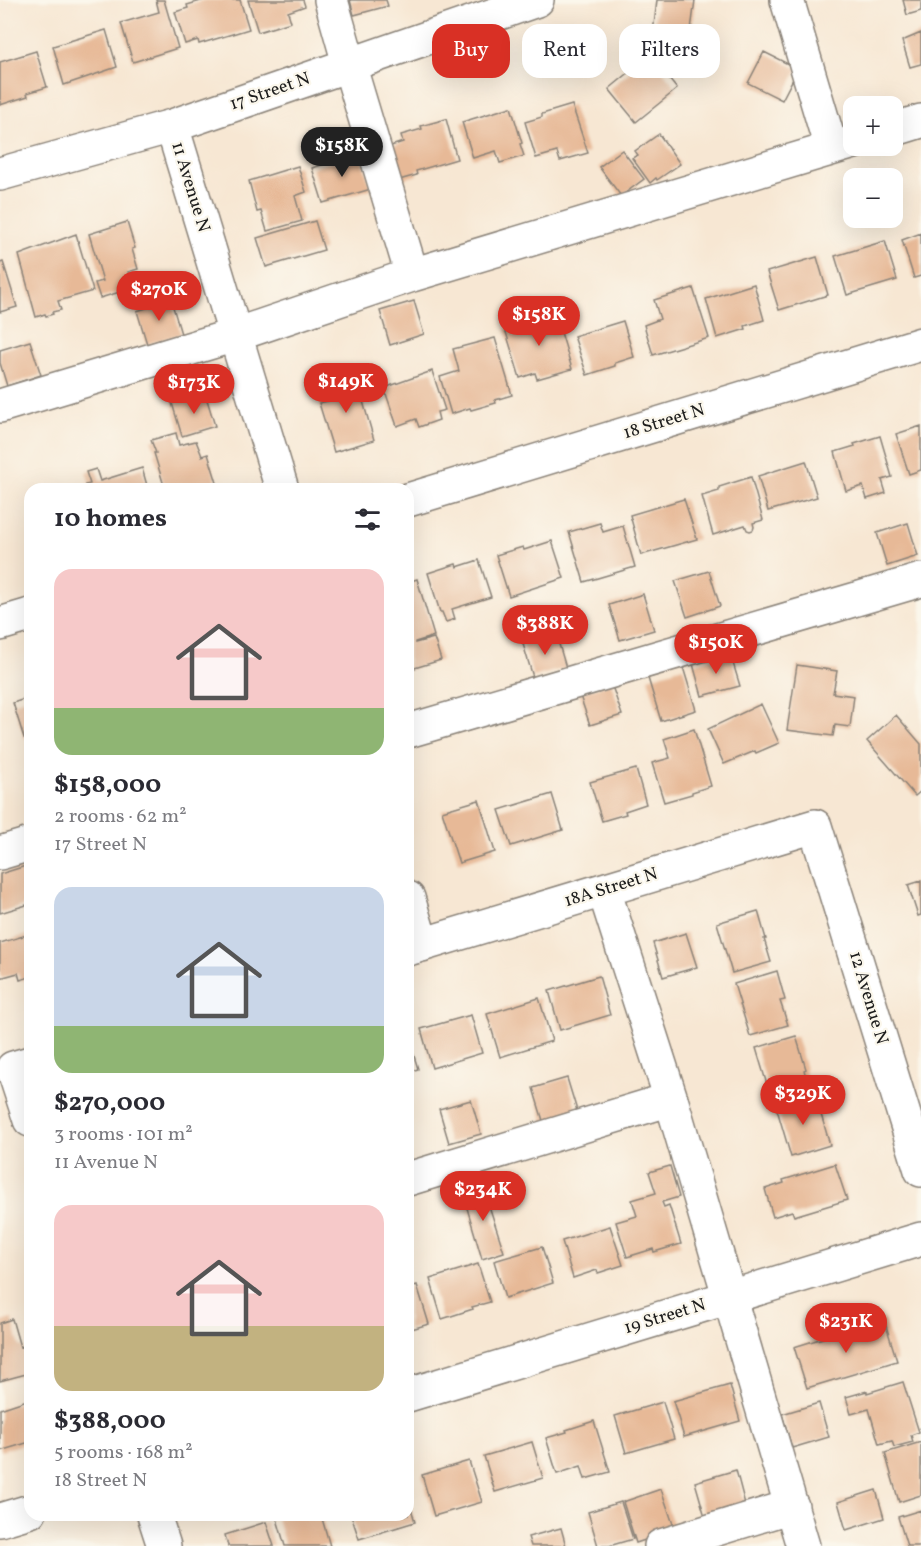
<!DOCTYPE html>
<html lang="en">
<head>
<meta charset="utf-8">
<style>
	:root { --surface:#fff; --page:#f2f2f3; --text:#2b2b33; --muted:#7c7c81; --accent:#d93025 }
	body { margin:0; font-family:Vollkorn,serif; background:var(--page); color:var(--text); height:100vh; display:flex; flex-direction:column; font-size:22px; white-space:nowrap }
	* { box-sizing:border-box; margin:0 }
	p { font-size:20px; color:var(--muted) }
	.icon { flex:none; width:33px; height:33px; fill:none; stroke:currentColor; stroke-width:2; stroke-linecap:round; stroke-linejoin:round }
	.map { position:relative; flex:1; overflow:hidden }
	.details { position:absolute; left:24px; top:483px; width:390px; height:1038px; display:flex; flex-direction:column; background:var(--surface); border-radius:18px; box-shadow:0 6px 24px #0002 }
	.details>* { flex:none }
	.banner { position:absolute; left:432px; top:24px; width:399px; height:54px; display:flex; gap:12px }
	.buttons { position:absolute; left:843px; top:96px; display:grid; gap:12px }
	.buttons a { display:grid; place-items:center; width:60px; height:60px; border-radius:12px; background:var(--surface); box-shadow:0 6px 24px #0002; font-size:30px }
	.price { position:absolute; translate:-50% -51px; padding:0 14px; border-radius:21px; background:var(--accent); color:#fff; font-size:20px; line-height:39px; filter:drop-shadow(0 2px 3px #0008) }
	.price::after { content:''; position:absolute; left:50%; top:36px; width:18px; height:14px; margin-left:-9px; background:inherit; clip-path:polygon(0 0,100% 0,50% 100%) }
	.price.active { background:#222; color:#fff }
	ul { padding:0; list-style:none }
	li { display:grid; align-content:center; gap:12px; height:318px; padding:0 30px }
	li span { display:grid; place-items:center; height:186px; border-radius:18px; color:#555 }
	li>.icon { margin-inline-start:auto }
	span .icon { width:108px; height:108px; fill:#fffc; stroke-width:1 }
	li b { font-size:26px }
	h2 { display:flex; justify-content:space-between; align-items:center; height:72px; padding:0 30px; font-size:26px }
	.tag { padding:0 21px; border-radius:18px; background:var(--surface); box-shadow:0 6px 24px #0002; font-size:21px; line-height:54px }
	.tag.active { background:var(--accent); color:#fff }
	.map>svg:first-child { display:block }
	.building { fill:#e7b997 }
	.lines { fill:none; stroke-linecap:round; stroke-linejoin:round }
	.minor-casing { stroke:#8a8278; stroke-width:36 }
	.minor { stroke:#fff; stroke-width:33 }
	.labels { text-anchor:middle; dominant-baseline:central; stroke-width:4.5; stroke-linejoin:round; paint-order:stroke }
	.street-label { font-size:18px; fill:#1c1c1c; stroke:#fbf7ec }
</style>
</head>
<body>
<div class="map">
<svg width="921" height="1546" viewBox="0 0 921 1546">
	<rect width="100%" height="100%" fill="#fbf7ec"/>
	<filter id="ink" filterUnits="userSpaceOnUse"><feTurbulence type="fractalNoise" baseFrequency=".0167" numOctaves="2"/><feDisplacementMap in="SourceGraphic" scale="12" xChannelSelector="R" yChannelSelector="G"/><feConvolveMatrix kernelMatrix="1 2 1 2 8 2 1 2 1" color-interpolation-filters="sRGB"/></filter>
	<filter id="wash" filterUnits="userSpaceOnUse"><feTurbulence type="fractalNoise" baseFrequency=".008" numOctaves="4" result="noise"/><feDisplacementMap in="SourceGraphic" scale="24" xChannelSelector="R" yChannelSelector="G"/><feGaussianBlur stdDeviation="1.35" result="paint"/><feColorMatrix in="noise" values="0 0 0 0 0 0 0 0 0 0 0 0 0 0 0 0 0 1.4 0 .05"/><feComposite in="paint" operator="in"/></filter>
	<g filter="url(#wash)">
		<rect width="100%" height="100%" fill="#f7e7d3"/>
		<g id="blocks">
			<path class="building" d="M156,0H164L178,48L133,62L121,23L159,12Z
				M204,0H240L249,29L199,44L198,40L185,44L175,12L188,8L187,5Z
				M248,0H303L305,6L288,12L291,22L258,32Z
				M350,0H386L388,6L354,15Z
				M657,0H695L690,37L653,33Z
				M903,0H921V11L907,15Z
				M106,30L117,67L64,85L53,46Z
				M921,33V64L910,67L902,41Z
				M36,51L47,87L27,93L28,96L0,105V62Z
				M764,52L798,69L782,100L748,83Z
				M653,59L677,89L636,122L609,89L637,66L640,70Z
				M572,105L588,153L560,161L557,152L536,158L525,122L542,117V114Z
				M511,107L522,143L520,144L524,156L500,163L496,151L473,158L462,122Z
				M446,119L457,159L416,171L417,175L399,180L388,147L403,142L401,135L422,129L421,126Z
				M659,134L680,164L657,180L656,178L650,183L632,158L638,155L635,151Z
				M622,150L644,179L621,196L599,167Z
				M360,153L371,189L323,203L312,168Z
				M298,166L306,192L295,196L302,221L267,231L261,211L257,212L249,181Z
				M315,221L324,250L266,267L257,238Z
				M127,222L135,248L132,249L138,269L128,272L133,288L100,298L95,283L103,281L89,234Z
				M921,233V276L914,278L902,240Z
				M76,234L93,291L58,301L61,310L52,312L53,314L46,316L45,314L36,317L19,255Z
				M885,241L897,280L847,295L835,256Z
				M817,257L828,295L779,310L767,272Z
				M3,262L17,307L0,312V263Z
				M754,284L764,320L745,326L746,329L717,338L706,299Z
				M693,288L709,338L653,355L644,325L660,319L654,300Z
				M171,300L181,334L147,344L137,311Z
				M414,301L424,334L390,345L380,311Z
				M555,312L572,369L537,379L535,373L520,378L505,329L520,325V323Z
				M623,321L634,357L615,363V366L587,375L574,336Z
				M495,338L512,395L495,400L496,403L471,410L470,408L451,414L440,377L459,371L453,349Z
				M30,341L41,375L7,386L0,363V350Z
				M432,371L445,410L437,412L439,420L419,427L416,419L397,426L384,388Z
				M355,373L374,440L334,452L319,403L328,401L322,383Z
				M205,393L215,426L182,436L172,403Z
				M921,426V470L909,474L896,434Z
				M176,433L179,445L196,441L202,456L208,454L218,486L209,489H165L154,453H156L151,440Z
				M880,436L892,477L882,480L886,493L867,499L863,486L846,491L835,452L855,446L854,444Z
				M806,461L817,497L768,511L758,476Z
				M142,468L148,489H87L85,485L90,484L86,472L96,469L100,481Z
				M751,477L763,520L753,523L754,527L753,530L750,531L747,530L745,525L713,535L702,496L719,491V487Z
				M684,499L697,539L641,555L630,515Z
				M600,523L603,532L623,526L635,567L584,582L569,532Z
				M908,523L918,556L887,566L877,533Z
				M552,541L564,578L509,596L496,555L523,547L524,550Z
				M479,560L491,597L452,609L455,619L446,622L442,612H440L428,573L456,564L457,567Z
				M709,571L720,606L687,617L675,581Z
				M417,579L434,636L415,642V643L434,638L441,660L408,670V582Z
				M643,594L654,630L620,640L609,605Z
				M556,634L566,668L533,677L523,644Z
				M730,653L740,686L702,696L693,664Z
				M797,665L837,671L833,693L854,696L850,727L835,725L833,736L787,730Z
				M683,667L696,710L661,721L648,678Z
				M611,683L622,715L590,725L579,693Z
				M30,697V736L24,738L13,703Z
				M761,704L779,743L756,753L755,751L724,764L708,729Z
				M896,715L921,744V791L915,796L867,741Z
				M694,729L711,786L692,792V794L664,802L652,763L670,758L664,739Z
				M636,769L646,804L625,811L626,814L602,821L590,782Z
				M552,794L563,830L511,846L499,810Z
				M479,800L495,852L459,863L442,811Z
				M29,865L30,870V904L0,913V874Z
				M921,881V915L918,916L908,885Z
				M758,911L766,939H764L771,962L732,973L717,923Z
				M686,933L697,967L663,977L653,943Z
				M30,934V977L20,980L18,973L0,978V943Z
				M777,971L785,1000L780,1001L788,1025L750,1036L734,984Z
				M599,976L610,1015L560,1030L549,991Z
				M539,998L552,1041L500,1057L487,1014Z
				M471,1015L482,1053L432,1068L421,1029Z
				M408,1036L418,1069L408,1072Z
				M796,1036L806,1069L804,1070L809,1087L771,1098L756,1048Z
				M567,1078L578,1114L544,1124L533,1088Z
				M815,1094L830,1145L791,1157L776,1106Z
				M471,1100L481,1134L449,1143L439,1109Z
				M835,1164L847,1200L794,1216L792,1211L773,1217L765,1189L784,1183L783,1180Z
				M670,1166L679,1197L662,1202L664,1207L669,1205L681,1244L654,1252L653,1249L627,1257L616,1222L637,1216L632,1200L656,1193L649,1172Z
				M482,1184L504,1252L482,1259L462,1191Z
				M610,1226L623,1265L598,1273L597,1270L573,1278L562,1241Z
				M542,1247L553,1283L505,1298L494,1261Z
				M478,1264L490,1302L472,1307L473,1309L442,1319L430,1279Z
				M417,1285L429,1324L408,1330V1288Z
				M12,1319L20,1347L23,1346L30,1373L0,1381V1323Z
				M884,1319L897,1361L807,1388L794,1347Z
				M903,1382L919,1432L911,1435L913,1442L894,1447L892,1441L879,1444L869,1409L851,1414L846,1397L867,1391V1393Z
				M730,1385L740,1421L684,1437L673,1401Z
				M30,1399V1442L0,1451V1409Z
				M663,1402L674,1439L626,1453L615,1416Z
				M819,1403L829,1437L792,1448L782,1414Z
				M594,1421L610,1472L585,1479L581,1466L557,1474L546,1438L567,1432L566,1430Z
				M532,1442L543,1478L495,1492L484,1456Z
				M921,1442V1495L899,1502L885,1453Z
				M469,1461L482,1502L434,1516L422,1475Z
				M736,1470L746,1508L706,1520L695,1482Z
				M661,1489L675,1530L636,1543L623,1502Z
				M876,1490L884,1518L846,1530L838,1502Z
				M409,1501L415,1522L359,1539L351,1515H408Z
				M621,1502L633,1539L609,1546H598L588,1512Z
				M921,1510V1546H907L898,1517Z
				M291,1515H321L330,1546H285L277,1519Z
				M266,1522L274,1546H228L225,1535Z
				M561,1528L566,1546H531L528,1537Z"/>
		</g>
	</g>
	<g filter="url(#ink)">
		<use href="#blocks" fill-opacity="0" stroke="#8a8278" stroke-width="1.5"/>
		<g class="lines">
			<defs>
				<path id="minor" d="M331,0L349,64L412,275
					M787,0L831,148
					M172,126L282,489
					M892,130L921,121
					M0,174L172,126L537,0
					M0,406L235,335L412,275L854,142
					M408,500L921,344
					M0,624L30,615
					M408,731L921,580
					M0,853L30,844
					M604,890L671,1099L803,1546
					M408,898L422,945
					M408,949L815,826L921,1170
					M30,1063L13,1068L30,1120
					M408,1179L671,1099
					M408,1395L921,1239
					M154,1515L164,1546
					M0,1520L30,1511
					M661,1546L792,1506"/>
			</defs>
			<use href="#minor" class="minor-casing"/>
			<use href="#minor" class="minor"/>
		</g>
	</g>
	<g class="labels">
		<g class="street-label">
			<text transform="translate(270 92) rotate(-19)">17 Street N</text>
			<text transform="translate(190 187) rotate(73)">11 Avenue N</text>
			<text transform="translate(664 422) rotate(-17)">18 Street N</text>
			<text transform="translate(611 888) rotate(-17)">18A Street N</text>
			<text transform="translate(868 998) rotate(73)">12 Avenue N</text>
			<text transform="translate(665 1317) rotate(-17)">19 Street N</text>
		</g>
	</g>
</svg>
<div class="buttons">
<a>+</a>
<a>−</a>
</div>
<b class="price active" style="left:342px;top:178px">$158K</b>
<b class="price" style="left:159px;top:322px">$270K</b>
<b class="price" style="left:539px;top:347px">$158K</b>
<b class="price" style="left:346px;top:414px">$149K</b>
<b class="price" style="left:194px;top:415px">$173K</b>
<b class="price" style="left:545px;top:656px">$388K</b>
<b class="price" style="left:716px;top:675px">$150K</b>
<b class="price" style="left:803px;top:1126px">$329K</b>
<b class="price" style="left:483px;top:1222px">$234K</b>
<b class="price" style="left:846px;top:1354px">$231K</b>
<div class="banner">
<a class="tag active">Buy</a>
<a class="tag">Rent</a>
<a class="tag">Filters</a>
</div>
<section class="details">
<h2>10 homes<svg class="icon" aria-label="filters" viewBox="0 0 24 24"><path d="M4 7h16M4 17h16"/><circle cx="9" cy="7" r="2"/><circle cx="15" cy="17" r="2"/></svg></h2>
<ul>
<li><span style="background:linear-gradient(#f6c9c9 75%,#8fb573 0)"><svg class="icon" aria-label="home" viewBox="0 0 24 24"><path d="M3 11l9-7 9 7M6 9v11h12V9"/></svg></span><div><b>$158,000</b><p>2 rooms · 62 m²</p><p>17 Street N</p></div></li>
<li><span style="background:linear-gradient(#c9d6e8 75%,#8fb573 0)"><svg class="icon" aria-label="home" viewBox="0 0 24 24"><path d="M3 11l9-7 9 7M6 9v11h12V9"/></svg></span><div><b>$270,000</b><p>3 rooms · 101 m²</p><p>11 Avenue N</p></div></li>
<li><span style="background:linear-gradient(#f6c9c9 65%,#c2b280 0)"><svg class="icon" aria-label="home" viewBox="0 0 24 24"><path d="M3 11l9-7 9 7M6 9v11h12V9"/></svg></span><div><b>$388,000</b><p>5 rooms · 168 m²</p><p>18 Street N</p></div></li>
</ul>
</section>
</div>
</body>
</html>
